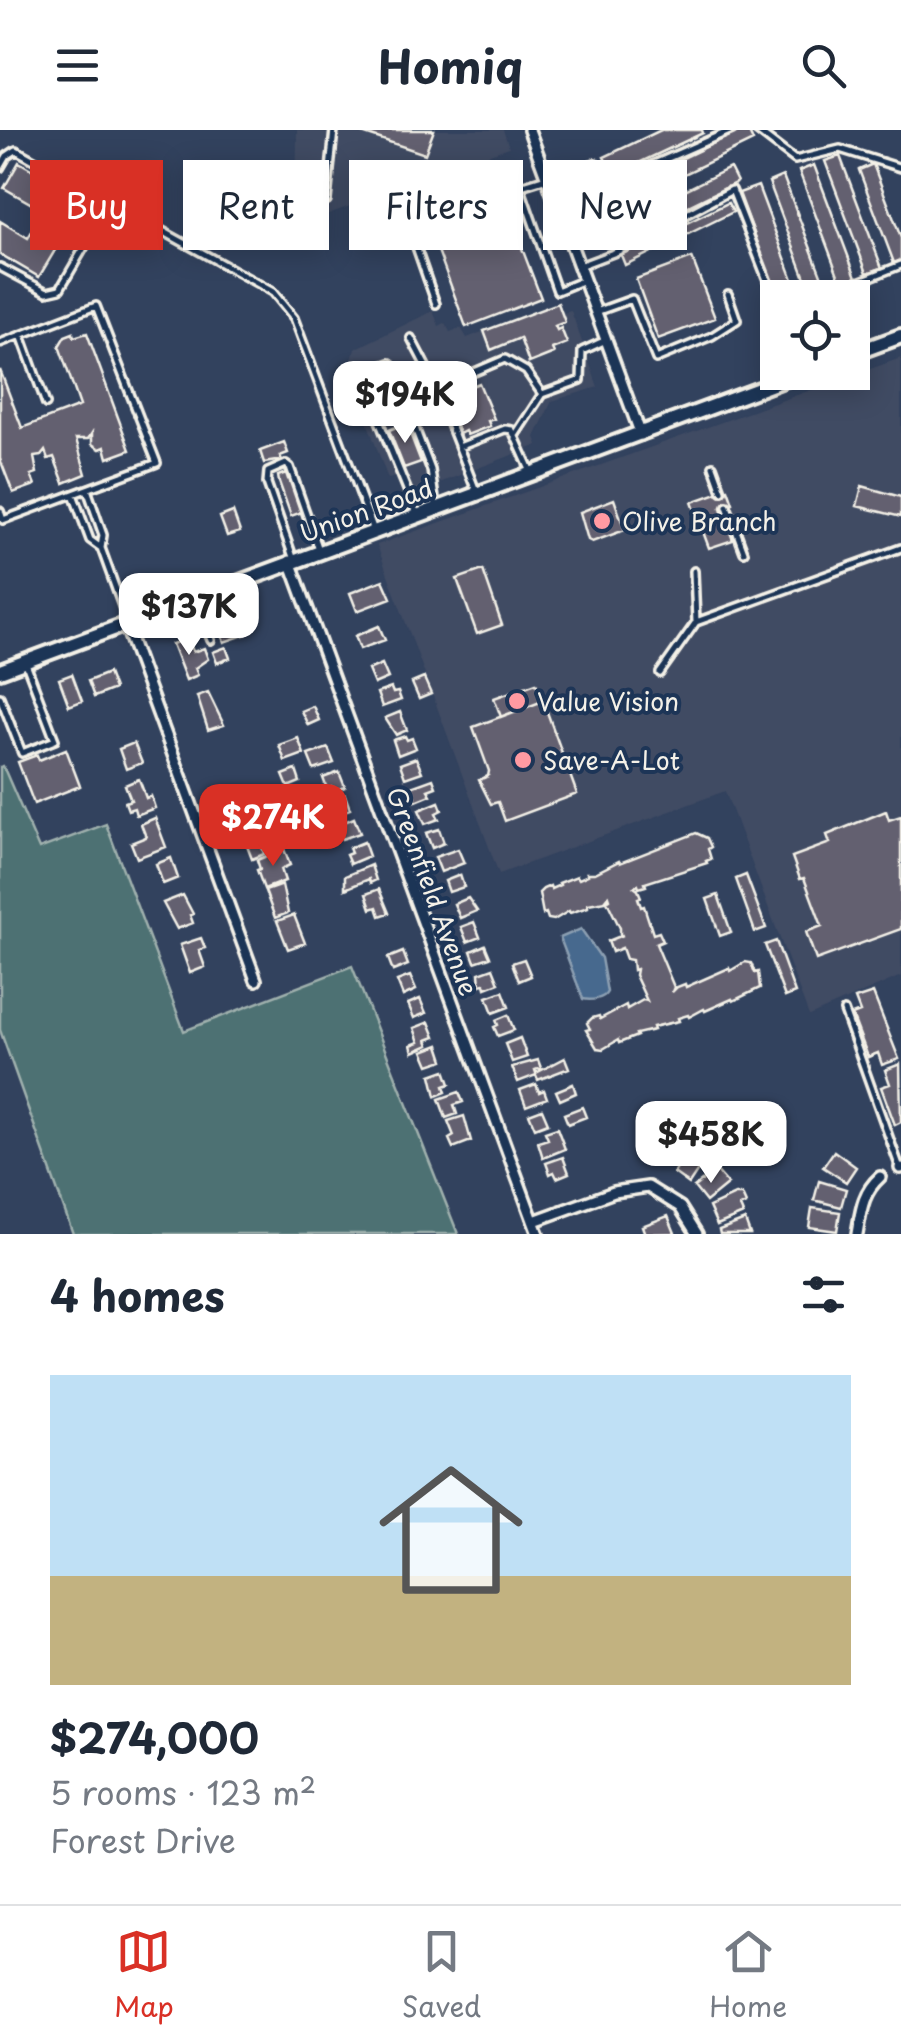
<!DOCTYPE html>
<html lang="en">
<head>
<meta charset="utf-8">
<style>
	:root { --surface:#fff; --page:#f2f2f3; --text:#1f2937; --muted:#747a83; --line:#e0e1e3; --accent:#d93025 }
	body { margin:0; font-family:"Playpen Sans",sans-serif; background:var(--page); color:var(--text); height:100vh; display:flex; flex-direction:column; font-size:38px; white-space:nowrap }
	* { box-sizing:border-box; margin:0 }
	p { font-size:32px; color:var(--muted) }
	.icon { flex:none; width:55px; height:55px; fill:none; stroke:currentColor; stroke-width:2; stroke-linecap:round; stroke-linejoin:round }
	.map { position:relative; height:1104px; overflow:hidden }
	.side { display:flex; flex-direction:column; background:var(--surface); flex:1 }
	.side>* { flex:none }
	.top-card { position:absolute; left:30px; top:30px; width:842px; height:90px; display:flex; gap:20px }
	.fabs { position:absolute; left:760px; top:150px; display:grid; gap:20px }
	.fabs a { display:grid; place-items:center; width:110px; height:110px; border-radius:0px; background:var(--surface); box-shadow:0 5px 25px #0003; font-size:50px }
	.price { position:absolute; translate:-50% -85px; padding:0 22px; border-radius:20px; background:#fff; color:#222; font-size:32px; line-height:65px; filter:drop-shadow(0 2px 5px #0008) }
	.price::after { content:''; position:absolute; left:50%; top:60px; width:30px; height:22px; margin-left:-15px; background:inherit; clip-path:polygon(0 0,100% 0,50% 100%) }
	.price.current { background:var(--accent); color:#fff }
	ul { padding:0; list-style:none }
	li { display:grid; align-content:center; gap:20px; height:530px; padding:0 50px }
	li span { display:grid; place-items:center; height:310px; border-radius:0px; color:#555 }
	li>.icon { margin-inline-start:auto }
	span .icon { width:180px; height:180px; fill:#fffc; stroke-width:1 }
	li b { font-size:42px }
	h2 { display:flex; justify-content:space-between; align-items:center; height:120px; padding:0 50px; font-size:42px }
	.tag { padding:0 35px; border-radius:0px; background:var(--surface); box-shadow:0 5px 25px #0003; font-size:35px; line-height:90px }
	.tag.current { background:var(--accent); color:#fff }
	header { display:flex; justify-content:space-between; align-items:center; height:130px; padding:0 50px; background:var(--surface); font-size:45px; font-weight:700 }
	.dock { display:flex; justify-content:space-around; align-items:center; height:140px; border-top:2px solid var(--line); background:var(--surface); font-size:28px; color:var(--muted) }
	.dock a { display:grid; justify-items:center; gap:5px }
	.dock .current { color:var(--accent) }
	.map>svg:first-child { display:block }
	.built { fill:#414b63 }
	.green { fill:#4d7173; stroke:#a0b1ae; stroke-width:2.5 }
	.water { fill:#47698e; stroke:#8c9fb2; stroke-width:2.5 }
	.building { fill:#646070; stroke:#f4f1e8; stroke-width:2.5 }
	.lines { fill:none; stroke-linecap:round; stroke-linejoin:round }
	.service-casing { stroke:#f4f1e8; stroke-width:12 }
	.minor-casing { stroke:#f4f1e8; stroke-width:16 }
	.secondary-casing { stroke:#f4f1e8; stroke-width:20 }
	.service { stroke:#1d3557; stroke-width:5 }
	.minor { stroke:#1d3557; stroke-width:9 }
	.secondary { stroke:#1d3557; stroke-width:12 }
	.poi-dot { fill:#ff9aa2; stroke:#1d3557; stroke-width:4 }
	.labels { text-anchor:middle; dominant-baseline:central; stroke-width:8; stroke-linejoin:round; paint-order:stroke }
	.street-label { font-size:25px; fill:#f4f1e8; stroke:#1d3557 }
	.poi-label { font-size:25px; fill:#f4f1e8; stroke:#1d3557; text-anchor:start }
</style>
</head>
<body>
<header><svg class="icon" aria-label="menu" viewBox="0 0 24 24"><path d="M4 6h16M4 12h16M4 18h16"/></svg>Homiq<svg class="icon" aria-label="search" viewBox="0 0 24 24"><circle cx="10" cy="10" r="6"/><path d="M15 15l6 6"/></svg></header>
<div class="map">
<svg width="901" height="1104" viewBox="0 0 901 1104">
	<rect width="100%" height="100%" fill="#32425e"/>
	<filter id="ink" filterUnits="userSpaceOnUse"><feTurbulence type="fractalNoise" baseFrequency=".01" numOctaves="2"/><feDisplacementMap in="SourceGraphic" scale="20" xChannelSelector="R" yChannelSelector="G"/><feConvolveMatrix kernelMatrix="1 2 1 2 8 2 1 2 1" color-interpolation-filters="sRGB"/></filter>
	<g filter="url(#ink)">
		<path class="built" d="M297,0H503L509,17L296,96Z
			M559,172L563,183L571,181L598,257L552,271L535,307L538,315L403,367L396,347L388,349L349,242L355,219L433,181L439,196L445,193L450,202L461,198L467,208Z
			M901,228V846L809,886L725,661L499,744L377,415Z"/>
		<path class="green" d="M3,636L39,719L106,694L184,901L352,836L458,1104H73L0,900V637Z"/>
		<path class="water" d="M581,799L601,828L607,862C604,869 591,871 583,869L560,808Z"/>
		<path class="building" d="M353,0H434L425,24Z
			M661,0H702L703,3L613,45L604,27Z
			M741,0H748L753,11L618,76L612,62Z
			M840,26L882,138L867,143L825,31Z
			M19,32L83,69L69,92L75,96L67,109L63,107L39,147L0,124V91L28,108L44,81L4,58Z
			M873,34L901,108V131L894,133L859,40Z
			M814,35L856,147L841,153L799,41Z
			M730,38L737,52L639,100L632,86Z
			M783,46L826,158L811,164L769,52Z
			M758,56L800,168H778L739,63Z
			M728,73L733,82L625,135L621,125Z
			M507,79L541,168L466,197L433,107Z
			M692,128L715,188L658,209L636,149Z
			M558,173L565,192L555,196L557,200L561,198L567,213L552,219L554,223L529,233L520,208L491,220L484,201Z
			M73,203L74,207L87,203L130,320L108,328L105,317L100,319L92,314V303L88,309H76L86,344L64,353L54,327L48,329L45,321L41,326L34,327L37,343L31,345L35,355L13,363L0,329V240L22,298L80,276L59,216L65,206Z
			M479,253L494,289L488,291L490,296L467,305L465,301L459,304L444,267Z
			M406,293L421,332L404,338L389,300Z
			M284,312L288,323L280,326L282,330L264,333L260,321Z
			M286,343L288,349L292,347L305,381L291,386L279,352L278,346Z
			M862,356L901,367V387L857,376Z
			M728,359L733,373L721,378L733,410L709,418L692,372Z
			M614,369L625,400L592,412L588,410L580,382Z
			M233,382L240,402L227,406L220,387Z
			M483,440L502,495L477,504L457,449Z
			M383,450L391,468L357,481L350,463Z
			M242,491L247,504L224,512L219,499Z
			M379,496L385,510L360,519L355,506Z
			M188,508L193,522L204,518L208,529L195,538L198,545L186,550L172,514Z
			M226,517L230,528L217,533L213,522Z
			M382,534L388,548L374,554L368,540Z
			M108,543L114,559L94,567L88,551Z
			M72,544L82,571L69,576L59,549Z
			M424,548L431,564L419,569L412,553Z
			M536,553L543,571L501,587L494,568Z
			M391,558L393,563L398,562L401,570L382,577L377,563Z
			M208,562L224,595L208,600L197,566Z
			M543,571L577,664L505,691L498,672L491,674L479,650L488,646L489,641L473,597Z
			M313,576L319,590L308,595L301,581Z
			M400,582L407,600L396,605L385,588Z
			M405,606L407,610L412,608L416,618L398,625L393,610Z
			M298,608L304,624L285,631L279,615Z
			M134,613L142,633L126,639L119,619Z
			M328,618L334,633L314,640L308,625Z
			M66,619L80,656L34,674L18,632L37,625L39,630Z
			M416,628L422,642L405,648L400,634Z
			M296,640L300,652L288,657L283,645Z
			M339,642L345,657L334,661L333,657L327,659L323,648Z
			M139,649L146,668L151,666L155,678L136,685L134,678L128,680L125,672L131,670L125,655Z
			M433,649L436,657L428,660L431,665L416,671L411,657Z
			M345,665L350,679L336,684L331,671Z
			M255,667L263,690L251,694L249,687L239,691L233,675Z
			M439,672L442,680L436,683L439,689L425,694L419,680Z
			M886,681L889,690L901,686V799L816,830L806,802L822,796L804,748L800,749L792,727L830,713L827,705Z
			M155,688L166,717L137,728L131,713L146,707L141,694Z
			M354,688L360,703L342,709L337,695Z
			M263,695L268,708L260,711L264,724L252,729L242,703Z
			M439,699L444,713L432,718L426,703Z
			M696,703L707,708L711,717L708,719L711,729L706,731L707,733L645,753L646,756L639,758L638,755L634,757L638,760L641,767L638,768L641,777L644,776L653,804L659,802L663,811L656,814L674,857L672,862L677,857L685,854L686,857L729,838L730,841L745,832L751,833L755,843L758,842L760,858L733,871L732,869L705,881L704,879L689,887L688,885L678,888L679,891L653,897L654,900L636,904L637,906L619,913L618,910L603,919L597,918L586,900L590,899L587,893L592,888L599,886L600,889L626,875L627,879L643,870L647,871L635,845L636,839L633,840L632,830L626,829L622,818L612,822L608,811L623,805L620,806V798L607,771L610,769L609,766L605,771L588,774V777L570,783L569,781L554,790L548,789L546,783L543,784L539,763L543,759L550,756L551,759L560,755L559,753L577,746L579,749L588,745L587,743H595L619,731L620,733Z
			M364,712L369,726L350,734L346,725L351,723L349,718Z
			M284,719L290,735L281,739L285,751L264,759L257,740L260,739L257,730Z
			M458,719L464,733L441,742L435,727Z
			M171,728L178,748L163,754L156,734Z
			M371,735L376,750L370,753L369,749L345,759V746Z
			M460,745L464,757L449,762L445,751Z
			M746,745L766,798L755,802L736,749Z
			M282,755L288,783L275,788L265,761Z
			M379,759L389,783L380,786L377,777L371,779L366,764Z
			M183,765L193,784L190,785L193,793L177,799L163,773Z
			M718,765L731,802L720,806L707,769Z
			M468,768L477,781L460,788L454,774Z
			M294,785L305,813L288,819L277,791Z
			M474,792L480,807L467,812L461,797Z
			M201,808L205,818L199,820L205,837L190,843L180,815Z
			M776,811L795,863L785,867L765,815Z
			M485,815L490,827L475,832L471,821Z
			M403,822L408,835L393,841L388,828Z
			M524,829L531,846L519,851L512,833Z
			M493,838L499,853L486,858L485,854L480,855L479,843Z
			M410,846L416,860L403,866L397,851Z
			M503,861L509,877L493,883L487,867Z
			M873,863L899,929L882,935L878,923L868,927L852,885L860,882L855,869Z
			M420,869L426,883L414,888L408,874Z
			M508,885L514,900L498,906L494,897L498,895L496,890Z
			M429,892L435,907L427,910L429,915L413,922L411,915L419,912L414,898Z
			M520,908L527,927L512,932L505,914Z
			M439,915L444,930L429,935L423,921Z
			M565,928L569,938L538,950L536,945L518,952L512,937L538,930L541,938L535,940L536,943Z
			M900,934L901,992L895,995L881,957L890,954L885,940Z
			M445,940L450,954L444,956L446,962L436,966L431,945Z
			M536,954L539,962L544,960L547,968L526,976L520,960Z
			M573,954L576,963L560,970L556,961Z
			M459,962L463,972L454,975L457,984L446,988L439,969Z
			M582,977L586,987L568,994L564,984Z
			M542,979L548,993L535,998L529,984Z
			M464,986L471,1011L453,1018L449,1009L454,1006L448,991Z
			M557,998L565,1019L543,1028L538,1012L548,1009L545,1002Z
			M689,1020L705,1030L689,1054L674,1043Z
			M834,1021L856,1037L846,1052L823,1037Z
			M563,1027L569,1043L557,1048L554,1042L550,1044L546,1033Z
			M716,1040L728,1054L706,1072L694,1057Z
			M819,1051L846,1059L841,1077L814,1070Z
			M735,1065H742L746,1074L740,1077L743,1084L717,1095L709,1077Z
			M812,1078L840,1082L837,1101L809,1097Z
			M668,1086L675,1103L645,1104L642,1096Z
			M745,1090L750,1104H720L719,1100Z"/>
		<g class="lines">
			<defs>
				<path id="service" d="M756,0L795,30L840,19L901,38
					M0,38L7,26L16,20L273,162L294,188L373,398
					M520,56L557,161L584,150
					M327,70L334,0
					M568,105L621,86
					M637,111L604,56L732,0
					M579,136L616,122L732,60L778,178
					M0,137L47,162L60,159L106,80L114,74
					M818,168L901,135
					M436,174L400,71L497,35L508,60L595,33L604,56
					M596,182L632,169L656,229L712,206L737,190L728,164
					M21,205L46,274
					M411,208L432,248L476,361
					M0,213L96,176L157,333L3,390L0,381
					M437,258L505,229L526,241L542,264
					M516,304L542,264L581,250L582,221L606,210
					M459,317L505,299L512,300L531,342
					M713,336L722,361
					M87,359L103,405L101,418L127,490
					M73,364L90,410L101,418
					M727,376L744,422
					M417,384L360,244L390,233L431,340L436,376
					M294,430L267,353L268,342L286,334L290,337L319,420
					M694,441L696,492
					M195,470L211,510
					M660,543L696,492L901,418
					M0,567L22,623L55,610L26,534
					M844,881L900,1038"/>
				<path id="minor" d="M529,0L641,305
					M290,431L538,1104
					M125,494L256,850
					M900,1038H901
					M534,1091L614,1062L648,1057L680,1077L697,1104
					M857,1104C861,1081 862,1063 880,1047"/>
				<path id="secondary" d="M852,224L901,206
					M0,541L805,242"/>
			</defs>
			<use href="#service" class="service-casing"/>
			<use href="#minor" class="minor-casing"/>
			<use href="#secondary" class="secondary-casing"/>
			<use href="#service" class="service"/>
			<use href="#minor" class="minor"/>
			<use href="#secondary" class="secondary"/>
		</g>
	</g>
	<g class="poi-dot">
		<circle cx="602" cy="391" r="10"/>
		<circle cx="517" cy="571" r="10"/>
		<circle cx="523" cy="630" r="10"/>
	</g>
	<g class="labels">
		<g class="street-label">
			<text transform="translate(366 380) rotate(-20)">Union Road</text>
			<text transform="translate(433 761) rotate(70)">Greenfield Avenue</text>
		</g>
		<g class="poi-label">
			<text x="622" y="391">Olive Branch</text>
			<text x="537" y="571">Value Vision</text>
			<text x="543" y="630">Save-A-Lot</text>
		</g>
	</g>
</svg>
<div class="fabs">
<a><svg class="icon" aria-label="locate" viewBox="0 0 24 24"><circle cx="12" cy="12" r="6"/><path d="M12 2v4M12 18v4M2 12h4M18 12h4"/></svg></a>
</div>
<b class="price" style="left:405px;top:316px">$194K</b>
<b class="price" style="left:189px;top:528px">$137K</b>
<b class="price current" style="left:273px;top:739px">$274K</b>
<b class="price" style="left:711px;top:1056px">$458K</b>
<div class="top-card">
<a class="tag current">Buy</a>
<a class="tag">Rent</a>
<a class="tag">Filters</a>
<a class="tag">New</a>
</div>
</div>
<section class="side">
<h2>4 homes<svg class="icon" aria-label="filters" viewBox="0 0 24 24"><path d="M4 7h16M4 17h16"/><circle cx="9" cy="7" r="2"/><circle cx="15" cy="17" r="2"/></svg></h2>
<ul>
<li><span style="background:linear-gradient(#bfe0f5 65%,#c2b280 0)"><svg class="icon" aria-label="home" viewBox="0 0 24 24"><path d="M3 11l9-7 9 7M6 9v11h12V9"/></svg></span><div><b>$274,000</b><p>5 rooms · 123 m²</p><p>Forest Drive</p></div></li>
</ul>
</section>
<nav class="dock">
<a class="current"><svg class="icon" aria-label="map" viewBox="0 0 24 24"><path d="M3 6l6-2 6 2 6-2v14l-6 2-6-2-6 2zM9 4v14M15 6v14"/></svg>Map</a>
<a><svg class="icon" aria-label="saved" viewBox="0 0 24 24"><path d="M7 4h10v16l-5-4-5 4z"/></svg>Saved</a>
<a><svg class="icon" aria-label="home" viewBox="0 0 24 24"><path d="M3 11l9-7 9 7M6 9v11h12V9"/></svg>Home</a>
</nav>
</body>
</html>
